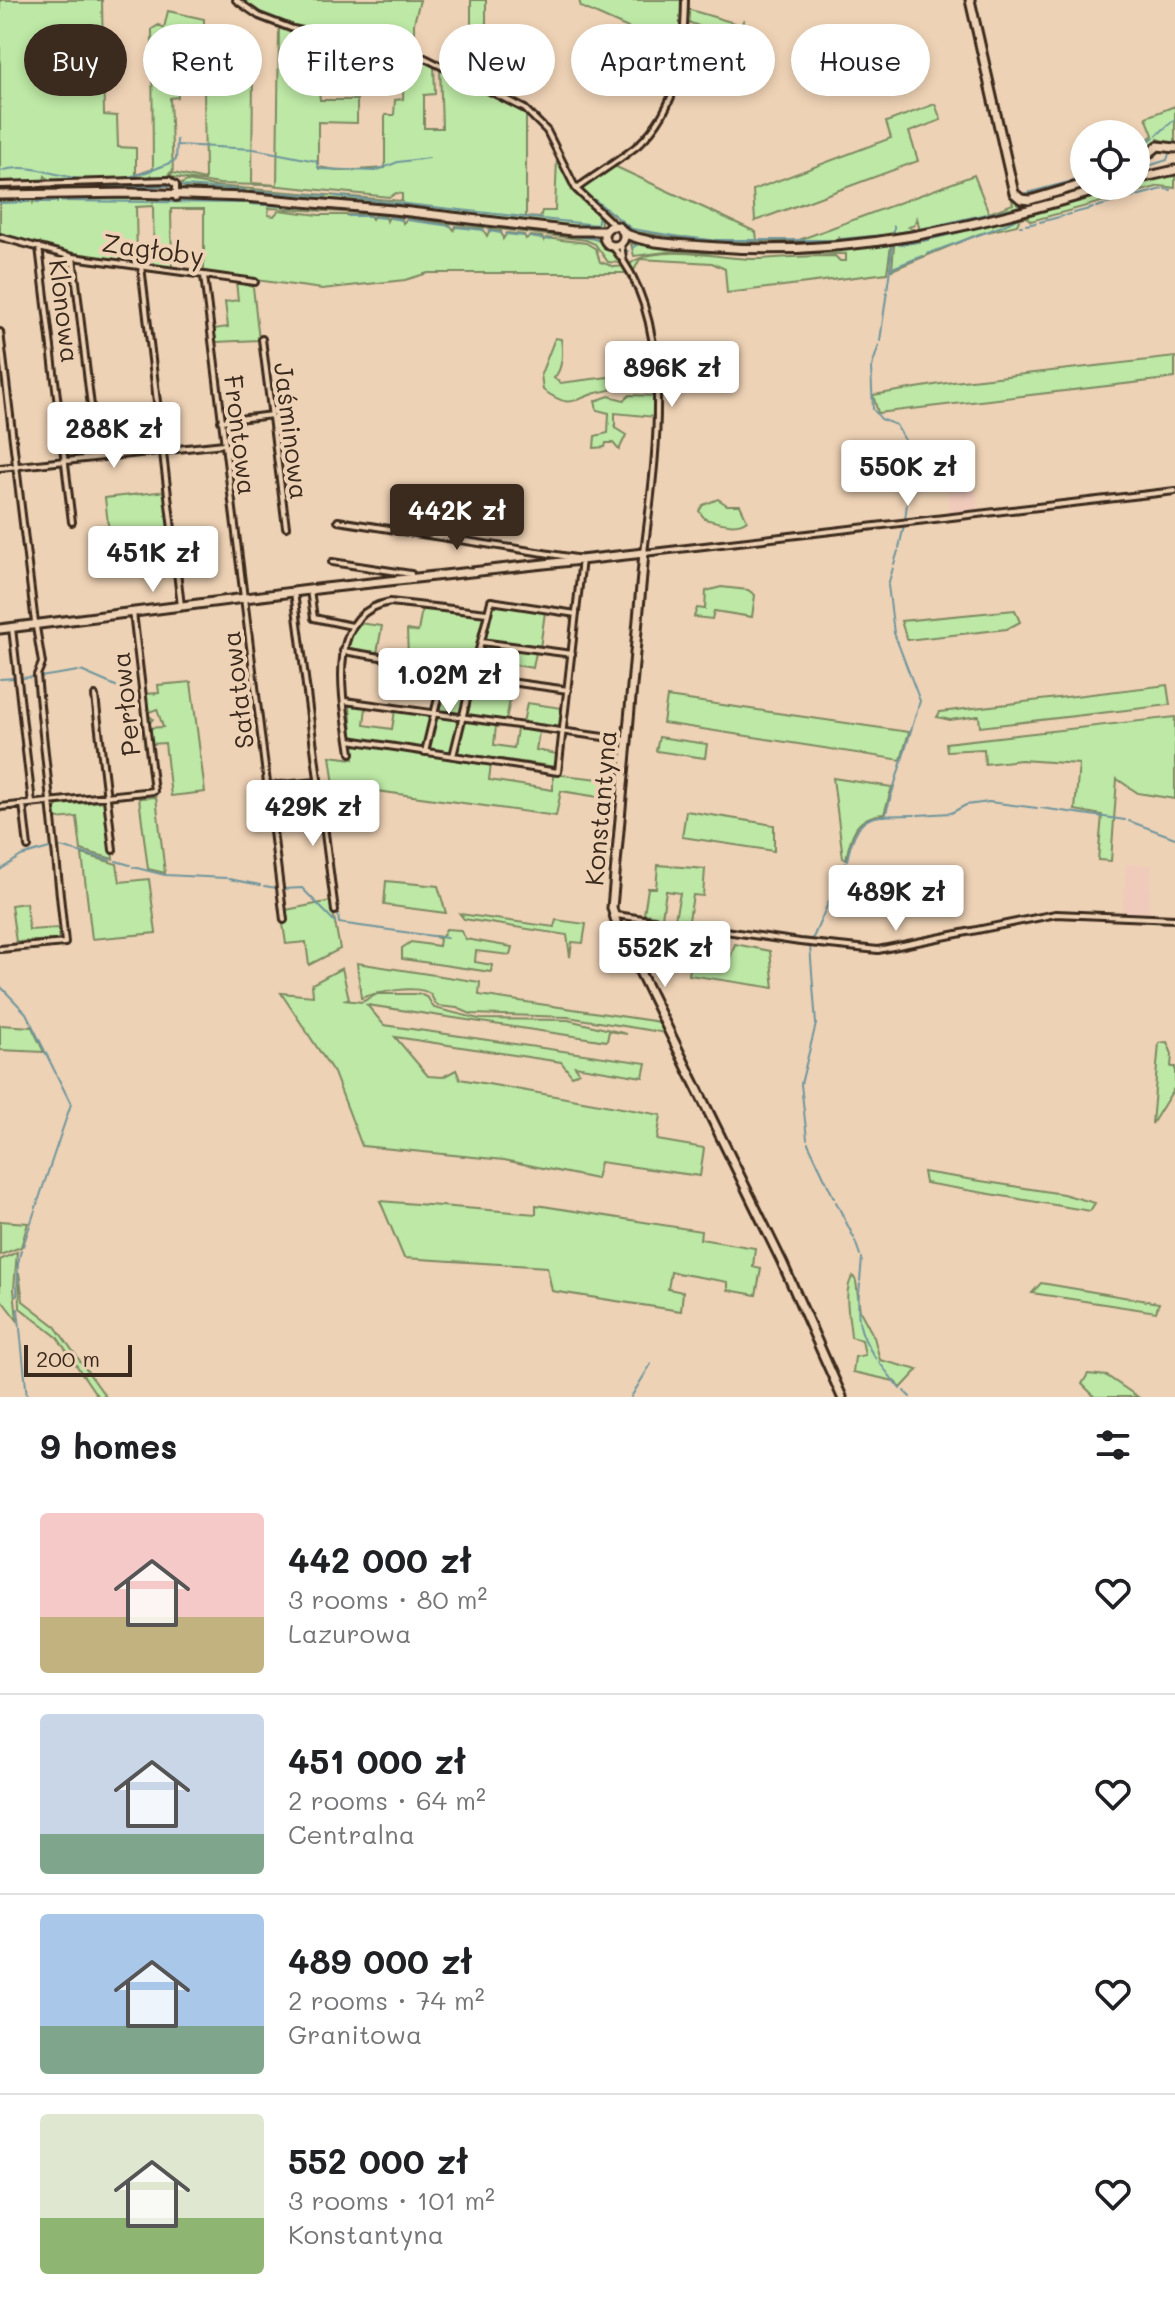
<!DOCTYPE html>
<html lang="en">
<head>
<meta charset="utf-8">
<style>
	:root { --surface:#fff; --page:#f6f6f6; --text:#202124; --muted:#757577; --line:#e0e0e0; --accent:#3b2a1e }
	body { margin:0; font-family:Mali,sans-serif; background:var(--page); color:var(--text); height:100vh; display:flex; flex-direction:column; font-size:30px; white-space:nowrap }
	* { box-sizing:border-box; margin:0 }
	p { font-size:26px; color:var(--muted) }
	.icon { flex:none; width:44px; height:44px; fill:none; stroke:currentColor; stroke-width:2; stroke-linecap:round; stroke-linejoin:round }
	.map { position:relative; height:1397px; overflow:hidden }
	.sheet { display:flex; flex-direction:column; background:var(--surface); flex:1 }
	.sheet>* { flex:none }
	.banner { position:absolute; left:24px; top:24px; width:1128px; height:72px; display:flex; gap:16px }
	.tools { position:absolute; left:1070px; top:120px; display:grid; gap:16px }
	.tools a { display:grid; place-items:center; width:80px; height:80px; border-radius:50%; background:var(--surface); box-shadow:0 4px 12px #0003; font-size:40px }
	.scale { position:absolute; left:24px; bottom:20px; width:108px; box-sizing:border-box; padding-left:8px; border:4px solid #3b2a1e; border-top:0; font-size:22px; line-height:28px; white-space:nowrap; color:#3b2a1e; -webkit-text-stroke:6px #eed2b5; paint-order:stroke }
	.price { position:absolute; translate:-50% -68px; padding:0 18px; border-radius:8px; background:#fff; color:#222; font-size:26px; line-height:52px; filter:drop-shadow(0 2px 4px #0008) }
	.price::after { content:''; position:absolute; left:50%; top:48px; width:24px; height:18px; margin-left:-12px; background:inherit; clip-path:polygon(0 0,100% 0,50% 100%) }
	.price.active { background:var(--accent); color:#fff }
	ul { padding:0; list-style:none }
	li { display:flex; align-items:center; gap:24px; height:200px; padding:0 40px }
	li+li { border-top:2px solid var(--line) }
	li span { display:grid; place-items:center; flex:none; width:224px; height:160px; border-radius:8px; color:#555 }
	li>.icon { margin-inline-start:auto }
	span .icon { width:96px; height:96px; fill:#fffc; stroke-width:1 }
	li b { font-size:34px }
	h2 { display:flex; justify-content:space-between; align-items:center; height:96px; padding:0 40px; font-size:34px }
	.tag { padding:0 28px; border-radius:36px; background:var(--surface); box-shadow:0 4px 12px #0003; font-size:28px; line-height:72px }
	.tag.active { background:var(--accent); color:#fff }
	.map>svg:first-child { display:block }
	.built { fill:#f0cbbc }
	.green { fill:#bde8a5; stroke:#7c8962; stroke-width:2; fill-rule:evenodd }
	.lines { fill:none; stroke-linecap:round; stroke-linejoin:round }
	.stream { stroke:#6f969d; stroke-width:2 }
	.street-casing { stroke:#3b2a1e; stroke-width:10 }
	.secondary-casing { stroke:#3b2a1e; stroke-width:13 }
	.street { stroke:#eed2b5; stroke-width:4 }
	.secondary { stroke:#eed2b5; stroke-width:7 }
	.labels { text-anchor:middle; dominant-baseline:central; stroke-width:8; stroke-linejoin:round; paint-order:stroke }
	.street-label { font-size:26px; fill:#3b2a1e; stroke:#eed2b5 }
</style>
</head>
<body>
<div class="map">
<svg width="1175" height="1397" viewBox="0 0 1175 1397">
	<rect width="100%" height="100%" fill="#eed2b5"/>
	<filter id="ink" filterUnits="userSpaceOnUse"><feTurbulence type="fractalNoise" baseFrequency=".0125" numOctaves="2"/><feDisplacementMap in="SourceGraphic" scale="16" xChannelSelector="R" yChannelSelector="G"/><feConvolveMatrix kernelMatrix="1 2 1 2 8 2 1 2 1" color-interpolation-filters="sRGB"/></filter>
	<g filter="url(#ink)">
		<path class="built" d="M972,468L978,511L950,515L945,472Z
			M1126,864L1152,865L1149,914L1122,913Z"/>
		<path class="green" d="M0,0H102L104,115L117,116L118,147L136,148V175L153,169L152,29L159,25L164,28L168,11L204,19V39L250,42L251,72L253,73L252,183L277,185L279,27L311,36V51H306V79L311,80V92H319L320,100H357V123L318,122V167L343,171L385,168V115H394L395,100L403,99L404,55L434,64L435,94L424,95V128H442L440,67L471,86L526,111V217L540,218L542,211H555L557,157L577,194L600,213L601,224L598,227L584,228L372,202L184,188L181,184L187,181L214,186L402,201V194L396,193L390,197L270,185L220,184L172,177L171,172L167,176L155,179L151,175L149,179L49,180L45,176L44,181L0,183ZM202,76L204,84L205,180L173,173L170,98L178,97L177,81L182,77Z
			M240,0H420L414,23V51C373,45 268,28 240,0Z
			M471,0H486V87L471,79Z
			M579,0H683L682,52L581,7Z
			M687,9L741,25L744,19V43L688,22Z
			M935,104L941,120L909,132L918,161L755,221L753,190L891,138L886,122Z
			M1175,106V145L1158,139L1136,160V141L1139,147L1153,135L1146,117Z
			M612,165L756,232L757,240H799L974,175L989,213L1013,204L1011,196L1047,199L920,231L917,218L914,225L909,227L917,231L840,241L839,236L838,241H715L635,232L580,189Z
			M1170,173L1175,176V188L1160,186L1031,221L1026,217L1020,218L1017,225L979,234L892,270L894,245H891L887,273L727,293L725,269L712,263L640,259L633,272L630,264C657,241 730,261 761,259C784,257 811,256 835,256L840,261H846V254L667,252L634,256L631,244L806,251L918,239L920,242L922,239L1013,218L1122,186H1136V182Z
			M73,198L245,201L324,206L584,236C600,239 615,248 621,263L608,262L595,244L586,240L379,214L269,208L268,215L274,216L279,210L319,215H370L372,219L374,215L386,217L387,221L389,217L402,219L403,223L407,219L450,225L454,230L456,226L483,229L487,236L490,230L501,231L503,239L507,233L524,235L526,239L530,236L542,237L544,241L546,238L586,243L596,249L600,262L615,267L625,266V271L629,273H428L405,280L322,289L204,273V209H171L172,268L154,266L153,206L136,207L137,263L73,255L0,235V200L32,199L33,203L35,199Z
			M236,282L253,287L259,340L216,342L214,329L228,327L225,302L238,300Z
			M555,338L561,339C563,351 563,369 554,378L560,383L625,375L622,385C611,392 602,390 590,395C568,404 565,405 543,390L541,374Z
			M1175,357V378L878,413L873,395L953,382Z
			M630,395L657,396L655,417L615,413V428L626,435L619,450L613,443H606L605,447L594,448L595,436L608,433L609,413L597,410L595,401L609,396L624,400Z
			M166,491L170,533L110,541L105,498Z
			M718,499L727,505H740L747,520C736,529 718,522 705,519L699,511L703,505Z
			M721,587L748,590L755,595L752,617L714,611L712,619L694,617L697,608L705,609L706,591Z
			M496,605L545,612L540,648L488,640L485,636L492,607Z
			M422,608L484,615L470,674L449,671L444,663L408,657L407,630L418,632Z
			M1015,610L1020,622L1007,629L907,640L901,621Z
			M358,623L382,626L377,653L350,649L347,645Z
			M486,645L536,652L533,668L504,663L502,678L479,675L477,671Z
			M446,675L469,678L461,716L439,713Z
			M477,680L496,683L493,698L510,700L506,720L468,715L474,683Z
			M191,682L205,792L171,796L165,743L150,744L147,728L163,727L157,709L146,713L153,719L147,725L145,694L159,693L158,685Z
			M1167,685L1170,705L980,727L979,716L950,720L937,717L940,712Z
			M667,697L909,732L901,760L663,723Z
			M527,703L562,708L561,725L557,728L523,723Z
			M350,705L366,707L364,725L392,729L395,711L496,726L494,745L514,748L517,729L539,732L536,750L557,754L556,767L355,738L352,735Z
			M1175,717V799L1138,793L1117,779L1111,861L1098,860L1102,815L1075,810L1079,764L1021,760L985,764L984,749L947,751L946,743Z
			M659,737L707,744L705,758L656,751Z
			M353,742L491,764L489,780L553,790V774L618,781L617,800L561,791L556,816L334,785L330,756L354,759Z
			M833,778L892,787L884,814C856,816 851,834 846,859L843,858Z
			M156,797L165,873L148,869L139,798Z
			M106,801L113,859L81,850L77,817L56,819L55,808L58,805Z
			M686,811L774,825V851L682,837Z
			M82,854L117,864L120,882L149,879L156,933L92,939Z
			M658,865L705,869L703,896L693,895L689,920L675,919L680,893L666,891L662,917L644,914L648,888H656Z
			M386,881L438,886L446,913L384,905Z
			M331,901L340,949L309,965L306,942L286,944L281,911Z
			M26,903L29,930L60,928L58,940L16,942L11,905Z
			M460,914L554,927L556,920L586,924L583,943L572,942L570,957L567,935L464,919Z
			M446,929L460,930L466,939L512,947L510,955L476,951L475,962L492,965L491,972L402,959V948L411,942L439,946L440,939L434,936L442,937Z
			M735,944L770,951L774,988L689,975L692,955L729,961Z
			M357,963L480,982L479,995L660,1022L666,1033L568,1017L471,1014L457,1008L438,1006C434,1003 433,998 431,995C420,983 374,993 361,998Z
			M342,968L349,999L343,1000L362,1002L377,994H420L428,998L434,1008L479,1019L568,1020L627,1034L609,1031L607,1041L367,1005L384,1025L646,1063L643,1077L575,1066L579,1072L572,1076L561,1062L395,1037L428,1076L443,1077L456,1070L460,1079L661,1115L657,1140L704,1148L700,1176L600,1162L596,1179L504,1160L362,1146L334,1073L281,993L313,996L312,984Z
			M0,1025L32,1027L44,1052L0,1050Z
			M1167,1042L1172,1054L1171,1067H1175V1087L1152,1124L1159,1043Z
			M923,1172L1063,1194L1095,1203L1090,1211L925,1183Z
			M380,1201L536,1214V1205L701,1231L700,1239L755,1248L753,1267L761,1269L756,1295L728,1290V1282L671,1272L668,1289L683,1292L681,1311L552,1291L547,1267L404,1258Z
			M0,1221L28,1223L21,1247L0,1255Z
			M17,1252L14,1289L17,1320L0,1298V1260Z
			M19,1273L23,1301L54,1325L106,1397H98L57,1337L20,1308Z
			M853,1276L856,1281L860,1311L874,1337L880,1360L918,1370L901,1388L894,1381L853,1372L855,1357L865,1355L862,1340L851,1337C850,1319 842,1291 853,1276Z
			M1041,1283L1159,1303L1156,1312L1032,1293Z
			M1088,1374L1107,1376L1138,1397H1095L1082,1384Z"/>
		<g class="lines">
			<path class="stream" d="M1157,135L1175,119
				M1173,142H1175
				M177,145L254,149L316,161L319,169L375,171L398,162L429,158
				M1136,151L1154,137
				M1136,170L1167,160L1169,154L1165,149
				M0,171C28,162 52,175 80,179C115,183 145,175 176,160L177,140
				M1136,184L1159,177
				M59,186H170
				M182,186L245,190
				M33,187L54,186
				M0,188L27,187
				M1165,189L1171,190
				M251,191L327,196
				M1023,194L1084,178
				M334,196L597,225L599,215L590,206
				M57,200V203
				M595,200L632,229L681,237
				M60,201L244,203
				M36,202H54
				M0,203L30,202
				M250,204L326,209
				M1019,206L1020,204
				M1096,207L1162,189
				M333,209L590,238L600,240L617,257
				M1074,213L1093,208
				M1028,215L1129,186
				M1066,215L1071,214
				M348,216H370
				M374,217L385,218
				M390,218L402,220
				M407,220L451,226
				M1040,222L1063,216
				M1026,225L1036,223
				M1020,226H1022
				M456,227L484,230
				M921,229L1008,209
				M489,231L501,233
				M897,233L915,230
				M506,234L524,236
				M894,235V226
				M530,237L542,239
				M684,237L711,240
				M546,239L550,240
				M841,239L883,235
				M714,240H836
				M923,241L1010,220
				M899,245L918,242
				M632,248L640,243L673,247
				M688,249L788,253L886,246
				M625,253L628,251
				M927,254C941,248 1010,225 1016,219
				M890,268L892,245
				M880,341L890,269L922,256
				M872,366L879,345
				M871,368L873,409L881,419L896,425L913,454L905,520
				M899,548L904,525
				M894,564L898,551
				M81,671L141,697
				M40,677L78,671
				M20,678L34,677
				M0,679L15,678
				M1041,808L1125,820
				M918,815L951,813L966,805L989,802L1037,808
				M885,816L920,701L894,633L888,585L893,568
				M1129,821L1175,838
				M328,826L339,923L447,938
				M60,847L110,860
				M847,860C858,811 870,816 915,815
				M116,861L130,865
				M133,867L165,875L226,878
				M0,870L21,856L53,847
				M229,879L260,885
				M264,886L277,888
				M283,889L302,888L335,922
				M812,940L846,863
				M0,986L26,1013L71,1104L23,1246
				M807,1139L801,1084L816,1024L810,946
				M808,1143L834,1198
				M836,1202L854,1238
				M855,1241L860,1255
				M860,1281L862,1258
				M860,1284C856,1316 857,1331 876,1359
				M17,1296L18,1263L21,1250
				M18,1309L27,1397
				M879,1362L900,1389
				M904,1391L910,1397
				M631,1397L651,1364"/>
			<defs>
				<path id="street" d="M236,0L259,16L293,29L423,57L525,109L547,131L576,189L615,226
					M0,185L169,180L176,185V198
					M576,189C596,174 619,161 638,145C681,105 684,54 685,0
					M0,237L73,257L255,282
					M621,244L623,258
					M39,247L72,522
					M613,247C678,323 655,462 644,553L1175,491
					M73,257L97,456
					M141,266L181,606
					M204,276L284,920
					M0,332L34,615L42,663L37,675L39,696L65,943L0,949
					M262,339L286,527
					M221,421L272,415
					M0,468L224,444
					M338,521L582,559L558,772L349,740
					M332,562L411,574V578
					M310,590L314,618L352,626
					M294,592L335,911
					M12,628L32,803
					M481,642L572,654
					M343,651L443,667L444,673L568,690
					M95,696L113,850
					M345,701L625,740
					M425,752L444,673
					M351,753C344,704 322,614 390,602L487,613
					M453,756L491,601L576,614
					M267,786L318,782
					M23,804L28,847
					M0,807L154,791L133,612
					M616,915L800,942L878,950L1056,914L1175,919"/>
				<path id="secondary" d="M970,0L1014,193L1021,199L1030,200L1084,184
					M1136,164L1158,146L1175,148
					M1136,179L1175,170
					M0,195L132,193L244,197L393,210L573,231H605
					M604 236a10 10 0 1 1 20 0a10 10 0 1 1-20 0Z
					M624,233C647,244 677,244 703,246C851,259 972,227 1113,186
					M0,629L325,588L644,553L612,908L617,925L782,1262L842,1397"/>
			</defs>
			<use href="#street" class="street-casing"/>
			<use href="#secondary" class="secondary-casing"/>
			<use href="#street" class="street"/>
			<use href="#secondary" class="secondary"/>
		</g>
	</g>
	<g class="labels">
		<g class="street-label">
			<text transform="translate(153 249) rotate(8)">Zagłoby</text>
			<text transform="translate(65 311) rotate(83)">Klonowa</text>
			<text transform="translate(292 431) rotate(83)">Jaśminowa</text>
			<text transform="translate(241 435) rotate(83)">Frontowa</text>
			<text transform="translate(237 690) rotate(-97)">Sałatowa</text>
			<text transform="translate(125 704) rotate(-96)">Perłowa</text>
			<text transform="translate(600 808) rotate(-85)">Konstantyna</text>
		</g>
	</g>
</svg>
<div class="tools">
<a><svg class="icon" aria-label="locate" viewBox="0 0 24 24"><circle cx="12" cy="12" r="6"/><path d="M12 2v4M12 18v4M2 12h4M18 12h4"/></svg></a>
</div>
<div class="scale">200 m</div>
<b class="price" style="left:672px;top:409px">896K zł</b>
<b class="price" style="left:114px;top:470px">288K zł</b>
<b class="price" style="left:908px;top:508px">550K zł</b>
<b class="price active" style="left:457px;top:552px">442K zł</b>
<b class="price" style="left:153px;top:594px">451K zł</b>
<b class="price" style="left:449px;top:716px">1.02M zł</b>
<b class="price" style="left:313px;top:848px">429K zł</b>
<b class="price" style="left:896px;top:933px">489K zł</b>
<b class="price" style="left:665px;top:989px">552K zł</b>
<div class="banner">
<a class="tag active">Buy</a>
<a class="tag">Rent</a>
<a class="tag">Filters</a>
<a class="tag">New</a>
<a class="tag">Apartment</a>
<a class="tag">House</a>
</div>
</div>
<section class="sheet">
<h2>9 homes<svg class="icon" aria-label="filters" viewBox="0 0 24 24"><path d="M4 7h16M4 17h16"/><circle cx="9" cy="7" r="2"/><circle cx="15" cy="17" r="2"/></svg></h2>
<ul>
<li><span style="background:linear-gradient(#f6c9c9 65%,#c2b280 0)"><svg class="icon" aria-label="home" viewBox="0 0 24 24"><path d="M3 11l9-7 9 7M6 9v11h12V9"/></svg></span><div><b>442 000 zł</b><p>3 rooms · 80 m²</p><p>Lazurowa</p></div><svg class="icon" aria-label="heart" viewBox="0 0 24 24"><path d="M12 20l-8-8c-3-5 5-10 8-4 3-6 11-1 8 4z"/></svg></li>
<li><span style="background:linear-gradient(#c9d6e8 75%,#7fa58c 0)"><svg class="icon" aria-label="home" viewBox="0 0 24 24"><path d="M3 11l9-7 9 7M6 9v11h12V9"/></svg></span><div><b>451 000 zł</b><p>2 rooms · 64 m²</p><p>Centralna</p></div><svg class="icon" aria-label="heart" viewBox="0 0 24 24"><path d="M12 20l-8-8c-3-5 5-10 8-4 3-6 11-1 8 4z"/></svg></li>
<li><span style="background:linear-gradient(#a9c7e8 70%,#7fa58c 0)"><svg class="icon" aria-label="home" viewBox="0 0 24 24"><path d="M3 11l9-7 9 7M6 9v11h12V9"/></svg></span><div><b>489 000 zł</b><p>2 rooms · 74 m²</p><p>Granitowa</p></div><svg class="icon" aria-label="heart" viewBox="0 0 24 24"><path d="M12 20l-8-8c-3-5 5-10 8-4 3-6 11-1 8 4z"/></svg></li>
<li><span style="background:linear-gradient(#dfe7d0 65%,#8fb573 0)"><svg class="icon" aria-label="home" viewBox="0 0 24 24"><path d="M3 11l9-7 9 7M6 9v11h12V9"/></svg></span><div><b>552 000 zł</b><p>3 rooms · 101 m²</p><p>Konstantyna</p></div><svg class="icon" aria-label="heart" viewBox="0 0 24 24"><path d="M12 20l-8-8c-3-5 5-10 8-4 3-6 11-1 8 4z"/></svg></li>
</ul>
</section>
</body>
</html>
